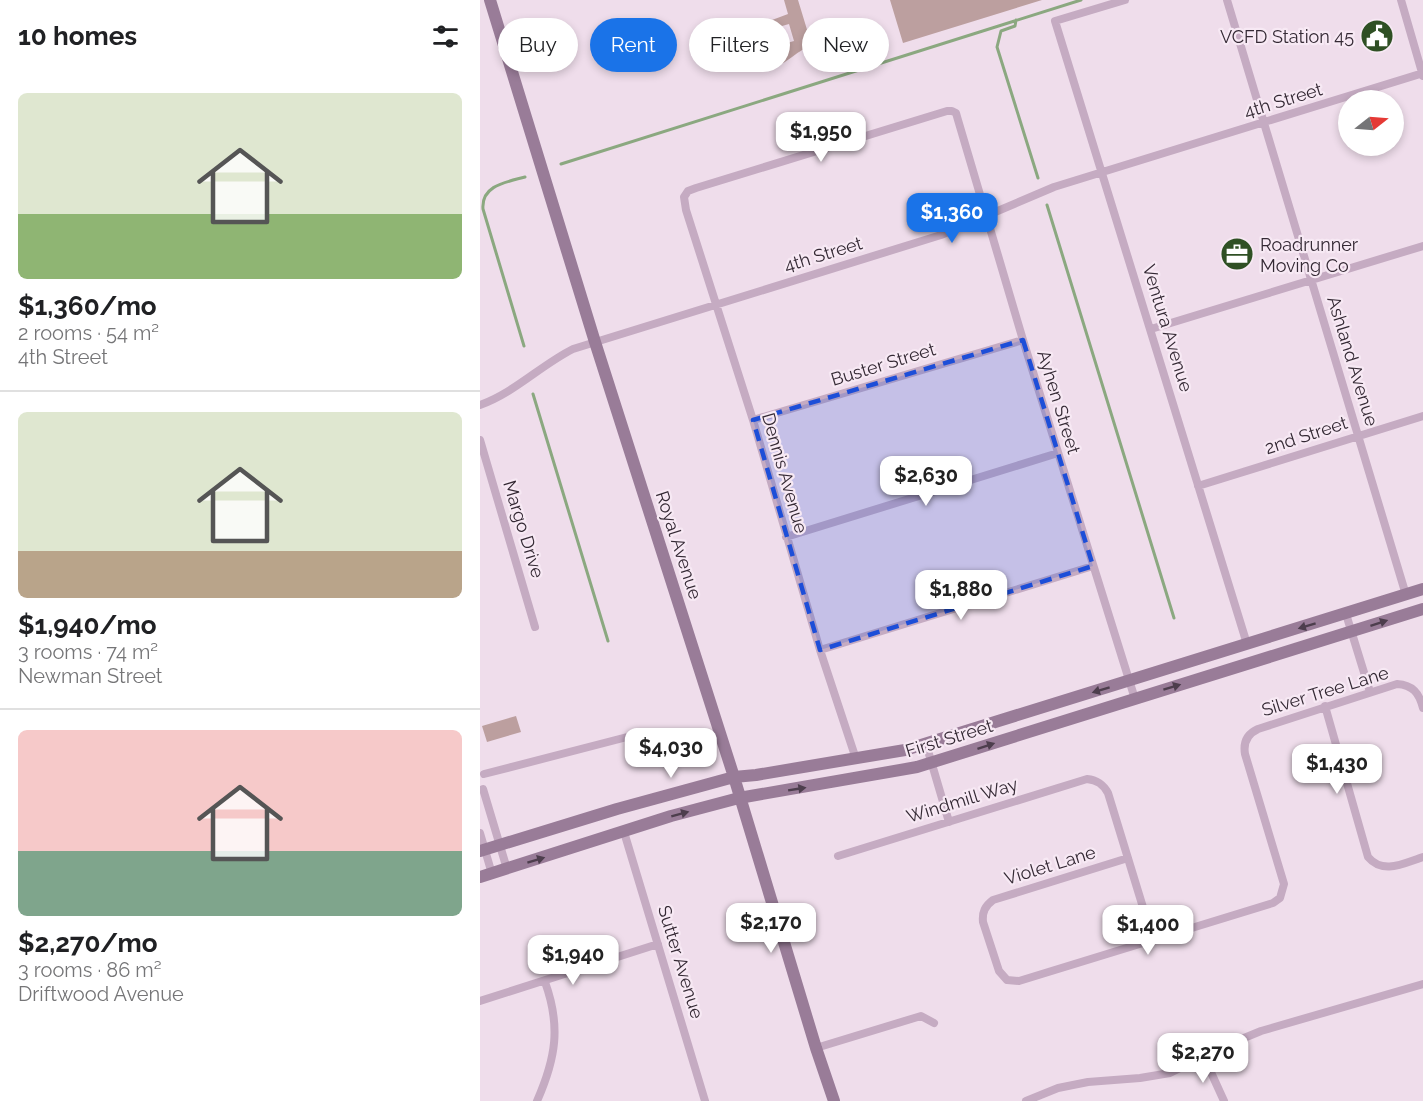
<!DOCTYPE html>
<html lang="en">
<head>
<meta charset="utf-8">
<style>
	:root { --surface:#fff; --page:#f2f2f2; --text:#202124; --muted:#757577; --line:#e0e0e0; --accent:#1a73e8 }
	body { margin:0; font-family:Raleway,sans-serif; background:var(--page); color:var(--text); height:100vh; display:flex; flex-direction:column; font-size:22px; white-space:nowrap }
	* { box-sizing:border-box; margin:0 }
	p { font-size:20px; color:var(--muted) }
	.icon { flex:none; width:33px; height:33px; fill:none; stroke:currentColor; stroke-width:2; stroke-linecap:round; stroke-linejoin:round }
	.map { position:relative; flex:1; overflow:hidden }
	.side { display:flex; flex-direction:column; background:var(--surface); width:480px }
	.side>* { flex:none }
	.hud { position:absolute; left:18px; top:18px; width:570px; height:54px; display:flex; gap:12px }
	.needle { width:39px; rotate:73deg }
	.tools { position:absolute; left:858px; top:90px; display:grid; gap:12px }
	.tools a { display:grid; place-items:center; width:66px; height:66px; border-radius:50%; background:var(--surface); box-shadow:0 3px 9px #0003; font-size:30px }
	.price { position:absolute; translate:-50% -51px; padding:0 14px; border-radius:12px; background:#fff; color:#222; font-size:20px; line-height:39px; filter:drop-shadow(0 2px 3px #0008) }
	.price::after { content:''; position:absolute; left:50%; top:36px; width:18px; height:14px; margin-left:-9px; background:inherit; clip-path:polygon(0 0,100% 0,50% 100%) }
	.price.active { background:var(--accent); color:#fff }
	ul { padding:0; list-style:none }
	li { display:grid; align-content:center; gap:12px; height:318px; padding:0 18px }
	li+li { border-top:2px solid var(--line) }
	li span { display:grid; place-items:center; height:186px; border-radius:9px; color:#555 }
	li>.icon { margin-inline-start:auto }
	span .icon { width:108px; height:108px; fill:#fffc; stroke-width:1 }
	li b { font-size:26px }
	h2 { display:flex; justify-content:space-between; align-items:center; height:72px; padding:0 18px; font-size:26px }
	.pill { padding:0 21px; border-radius:27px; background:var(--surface); box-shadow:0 3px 9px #0003; font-size:21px; line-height:54px }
	.pill.active { background:var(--accent); color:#fff }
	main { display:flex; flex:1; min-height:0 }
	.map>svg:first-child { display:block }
	.green { fill:#bc9f9f }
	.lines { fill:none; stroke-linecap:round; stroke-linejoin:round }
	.stream { stroke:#8ba880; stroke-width:3 }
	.minor { stroke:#c5abc2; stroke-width:8 }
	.secondary { stroke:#997c98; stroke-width:12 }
	.oneway { fill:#4d3e4d }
	.marked { fill:#1d4ed8; fill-opacity:0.2; stroke:#1d4ed8; stroke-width:4.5; stroke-dasharray:12 8; stroke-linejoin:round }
	.labels { text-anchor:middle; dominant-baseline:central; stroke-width:4.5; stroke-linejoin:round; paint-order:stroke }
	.poi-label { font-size:18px; fill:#342934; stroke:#f7e9f4; text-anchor:end }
	.street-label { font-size:18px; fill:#342934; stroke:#f7e9f4 }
</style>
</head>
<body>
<main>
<section class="side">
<h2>10 homes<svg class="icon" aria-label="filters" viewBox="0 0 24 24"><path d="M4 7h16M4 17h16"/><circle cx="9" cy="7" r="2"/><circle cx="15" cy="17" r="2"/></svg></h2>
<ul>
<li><span style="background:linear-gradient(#dfe7d0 65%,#8fb573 0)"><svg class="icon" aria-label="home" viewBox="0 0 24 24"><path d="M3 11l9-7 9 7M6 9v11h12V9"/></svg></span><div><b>$1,360/mo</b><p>2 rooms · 54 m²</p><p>4th Street</p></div></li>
<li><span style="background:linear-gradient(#dfe7d0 75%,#b9a48a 0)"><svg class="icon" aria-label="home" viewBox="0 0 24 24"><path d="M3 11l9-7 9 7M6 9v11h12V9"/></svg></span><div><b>$1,940/mo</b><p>3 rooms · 74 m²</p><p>Newman Street</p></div></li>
<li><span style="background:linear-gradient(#f6c9c9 65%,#7fa58c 0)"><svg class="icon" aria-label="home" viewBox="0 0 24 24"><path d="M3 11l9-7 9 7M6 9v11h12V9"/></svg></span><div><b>$2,270/mo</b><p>3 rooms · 86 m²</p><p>Driftwood Avenue</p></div></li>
</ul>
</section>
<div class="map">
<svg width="943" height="1101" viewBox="0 0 943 1101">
	<rect width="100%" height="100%" fill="#efddeb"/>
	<path class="green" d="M304,0H318L332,46C317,50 309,62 295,67L289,48L314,41L309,24L295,28L292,20L308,14Z
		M410,0H562L423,43Z
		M36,716L41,732L7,742L2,726Z"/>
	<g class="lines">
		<path class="stream" d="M536,20L535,26L521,31L517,47L558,178
			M81,164L601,0
			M567,205L694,618
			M44,346L3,209C1,185 27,182 45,177
			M53,394L128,641"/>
		<path class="minor" d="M645,0L575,21L767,644
			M747,0L926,595
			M921,0L943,76
			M671,329L943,246
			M0,405C34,393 61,365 93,349L461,235L574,187L943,73
			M273,420L543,340
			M0,440L55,627
			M718,486L943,416
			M306,537L578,453
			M866,614L890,692
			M340,650L613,566
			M845,706L888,857C903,875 924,863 943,857
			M446,744L469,822
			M376,759L340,650L273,420L206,210L204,197L208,191L216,188L467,111H472L476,113L478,120L543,340L655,699
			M4,774L151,736
			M3,789L27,869
			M144,832L225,1101
			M0,833L12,874
			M358,856L607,779C617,780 623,784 628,793L673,940
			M648,858L513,900C505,906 502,912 503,922L519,971L527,980L539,981L793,903L800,898L804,884L765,754C763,742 767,734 778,729L917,684C933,685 939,693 943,708
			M0,1001L178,944
			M336,1048L441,1016L454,1023
			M724,1057L744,1101
			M57,1101C76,1058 81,1026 65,982
			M546,1101L578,1088L608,1082L660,1078L690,1073L747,1045L781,1031L943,984"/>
		<path class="secondary" d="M10,0L115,342L254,777L336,1048L354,1101
			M0,851L137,809L254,777L276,775L425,750L943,589
			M0,877L191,816L259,798L437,767L943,609"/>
	</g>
	<defs><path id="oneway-solid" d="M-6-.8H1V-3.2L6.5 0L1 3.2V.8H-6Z" transform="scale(1.5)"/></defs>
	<g class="oneway">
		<use href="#oneway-solid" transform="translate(899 623) rotate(-18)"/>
		<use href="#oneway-solid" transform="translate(827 626) rotate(163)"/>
		<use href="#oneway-solid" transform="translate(692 687) rotate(-17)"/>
		<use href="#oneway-solid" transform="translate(621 690) rotate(163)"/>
		<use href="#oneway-solid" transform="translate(506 746) rotate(-18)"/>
		<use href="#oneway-solid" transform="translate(317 789) rotate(-9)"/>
		<use href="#oneway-solid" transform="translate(200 814) rotate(-15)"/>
		<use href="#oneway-solid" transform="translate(56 860) rotate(-17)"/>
	</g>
	<path class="marked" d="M543,340L613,566L340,650L273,420Z"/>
	<defs>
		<symbol id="civic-disc" viewBox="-11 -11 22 22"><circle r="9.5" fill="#2f5024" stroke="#f7e9f4"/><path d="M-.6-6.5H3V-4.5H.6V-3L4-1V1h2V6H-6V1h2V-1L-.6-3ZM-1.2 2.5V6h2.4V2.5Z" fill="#fff"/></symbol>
		<symbol id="office-disc" viewBox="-11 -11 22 22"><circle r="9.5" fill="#2f5024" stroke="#f7e9f4"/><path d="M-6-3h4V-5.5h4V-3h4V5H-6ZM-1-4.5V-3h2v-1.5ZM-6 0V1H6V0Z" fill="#fff"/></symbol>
	</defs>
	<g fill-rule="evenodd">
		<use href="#civic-disc" x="878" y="17" width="38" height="38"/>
		<use href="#office-disc" x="738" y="235" width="38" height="38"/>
	</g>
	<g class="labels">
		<g class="poi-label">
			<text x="874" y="36">VCFD Station 45</text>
			<text x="780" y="244" text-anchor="start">Roadrunner<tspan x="780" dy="21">Moving Co</tspan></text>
		</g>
		<g class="street-label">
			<text transform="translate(803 100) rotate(-17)">4th Street</text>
			<text transform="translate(343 254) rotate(-17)">4th Street</text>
			<text transform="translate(688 328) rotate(73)">Ventura Avenue</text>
			<text transform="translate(873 361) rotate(73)">Ashland Avenue</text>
			<text transform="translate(403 364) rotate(-17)">Buster Street</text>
			<text transform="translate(579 402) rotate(73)">Ayhen Street</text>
			<text transform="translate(826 435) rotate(-18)">2nd Street</text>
			<text transform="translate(305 473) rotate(74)">Dennis Avenue</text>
			<text transform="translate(44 529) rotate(73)">Margo Drive</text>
			<text transform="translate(199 545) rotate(72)">Royal Avenue</text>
			<text transform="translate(845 691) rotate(-17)">Silver Tree Lane</text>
			<text transform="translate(469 738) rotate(-17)">First Street</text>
			<text transform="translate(482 800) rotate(-17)">Windmill Way</text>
			<text transform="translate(570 865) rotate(-17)">Violet Lane</text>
			<text transform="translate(201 962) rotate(73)">Sutter Avenue</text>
		</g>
	</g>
</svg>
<div class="tools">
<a><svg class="needle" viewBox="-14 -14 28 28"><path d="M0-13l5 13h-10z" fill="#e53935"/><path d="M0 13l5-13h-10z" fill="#757577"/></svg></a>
</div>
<b class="price" style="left:341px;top:163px">$1,950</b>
<b class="price active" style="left:472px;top:244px">$1,360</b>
<b class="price" style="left:446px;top:507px">$2,630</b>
<b class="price" style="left:481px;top:621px">$1,880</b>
<b class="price" style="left:191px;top:779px">$4,030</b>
<b class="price" style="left:857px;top:795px">$1,430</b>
<b class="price" style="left:291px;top:954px">$2,170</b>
<b class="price" style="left:668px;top:956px">$1,400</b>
<b class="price" style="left:93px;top:986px">$1,940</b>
<b class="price" style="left:723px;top:1084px">$2,270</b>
<div class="hud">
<a class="pill">Buy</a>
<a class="pill active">Rent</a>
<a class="pill">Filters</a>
<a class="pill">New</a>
</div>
</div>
</main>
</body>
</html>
